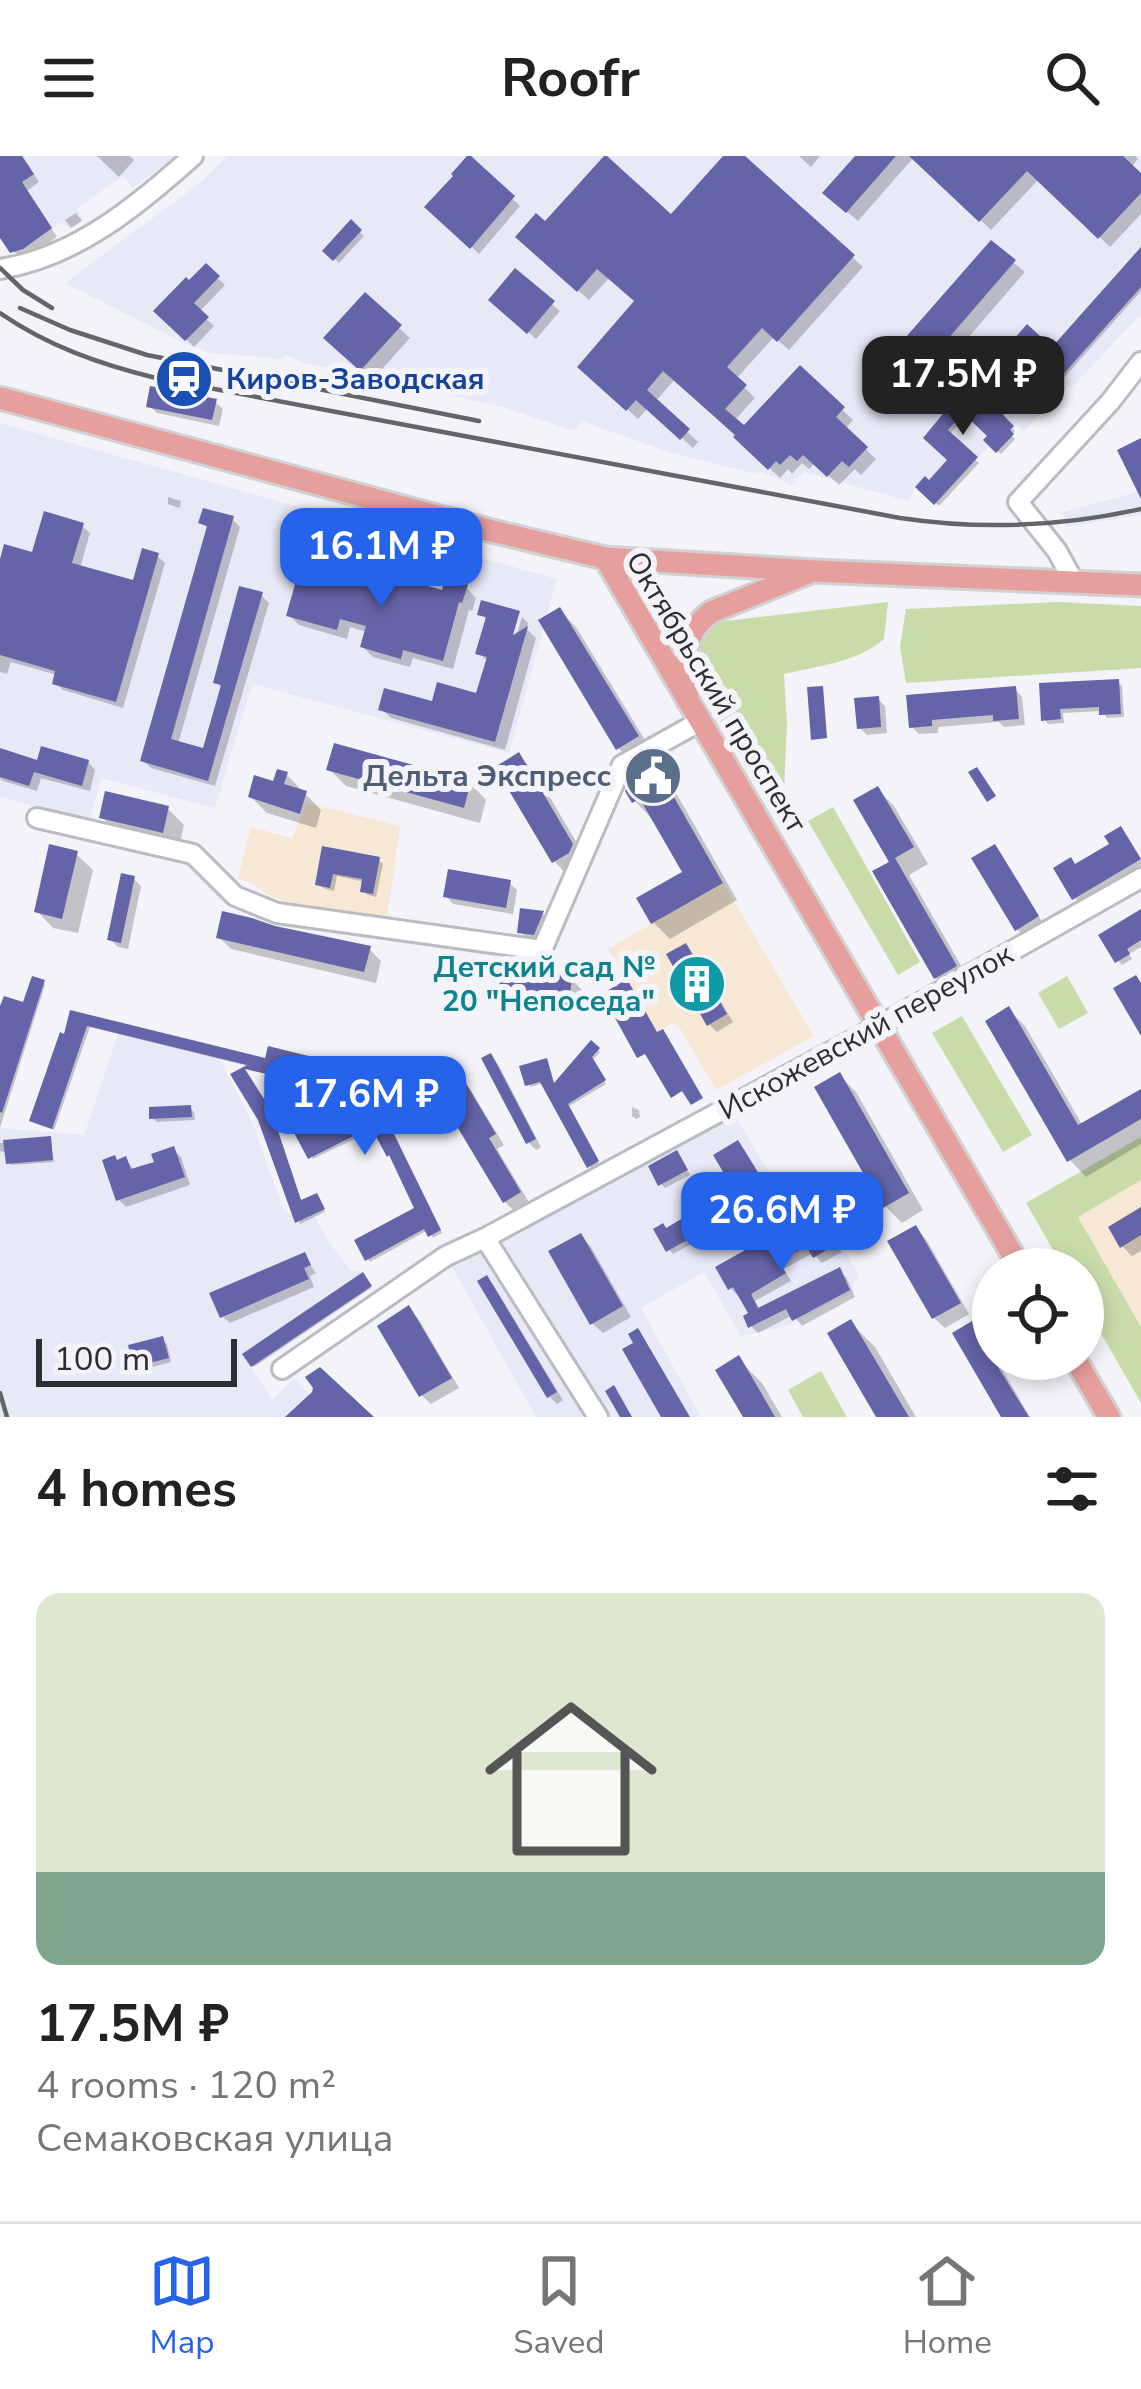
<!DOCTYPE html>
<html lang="en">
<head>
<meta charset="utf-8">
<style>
	:root { --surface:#fff; --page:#f2f2f2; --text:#222; --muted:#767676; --line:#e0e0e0; --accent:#2563eb }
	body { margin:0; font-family:"Nunito Sans",sans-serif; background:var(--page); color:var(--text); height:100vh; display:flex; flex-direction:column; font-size:45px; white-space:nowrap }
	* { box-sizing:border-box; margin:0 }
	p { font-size:39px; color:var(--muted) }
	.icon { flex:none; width:66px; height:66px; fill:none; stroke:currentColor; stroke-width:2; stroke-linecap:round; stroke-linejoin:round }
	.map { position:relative; height:1261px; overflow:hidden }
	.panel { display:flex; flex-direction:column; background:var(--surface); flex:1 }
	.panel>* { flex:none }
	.buttons { position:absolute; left:972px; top:1092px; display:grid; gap:24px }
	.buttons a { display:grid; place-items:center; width:132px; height:132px; border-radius:50%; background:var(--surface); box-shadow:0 6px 18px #0003; font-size:60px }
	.scale { position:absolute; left:36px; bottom:30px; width:201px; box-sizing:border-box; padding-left:12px; border:6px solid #2d2e30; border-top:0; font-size:33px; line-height:42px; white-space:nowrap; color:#2d2e30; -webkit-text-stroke:9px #f3f3f9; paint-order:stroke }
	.price { position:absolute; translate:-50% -102px; padding:0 27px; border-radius:24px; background:var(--accent); color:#fff; font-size:39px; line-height:78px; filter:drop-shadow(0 3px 6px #0008) }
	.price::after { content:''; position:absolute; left:50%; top:72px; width:36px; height:27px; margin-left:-18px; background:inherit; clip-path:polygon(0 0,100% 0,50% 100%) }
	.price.current { background:#222; color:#fff }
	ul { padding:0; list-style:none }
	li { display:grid; align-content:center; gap:24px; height:636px; padding:0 36px }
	li span { display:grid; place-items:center; height:372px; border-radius:24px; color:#555 }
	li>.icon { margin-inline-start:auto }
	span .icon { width:216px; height:216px; fill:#fffc; stroke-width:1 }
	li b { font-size:51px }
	h2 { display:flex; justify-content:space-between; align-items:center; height:144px; padding:0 36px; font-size:51px }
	header { display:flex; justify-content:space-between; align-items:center; height:156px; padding:0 36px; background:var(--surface); font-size:54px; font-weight:700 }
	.tab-bar { display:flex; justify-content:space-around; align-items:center; height:168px; border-top:3px solid var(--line); background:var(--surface); font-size:33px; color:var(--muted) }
	.tab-bar a { display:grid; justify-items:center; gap:6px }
	.tab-bar .current { color:var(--accent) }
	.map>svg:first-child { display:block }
	.built { fill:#e8e9f7 }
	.education { fill:#f6e8d4 }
	.green { fill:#c8dcaa }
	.shadow { fill:#0003 }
	.building { fill:#6464a8 }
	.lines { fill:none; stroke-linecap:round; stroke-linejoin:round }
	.minor-casing { stroke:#bbbcc1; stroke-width:24 }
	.major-casing { stroke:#d1d1d1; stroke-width:27 }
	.minor { stroke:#fff; stroke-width:18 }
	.major { stroke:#e69f9d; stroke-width:21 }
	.rail { stroke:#646568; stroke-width:4.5 }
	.labels { text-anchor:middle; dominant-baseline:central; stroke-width:12; stroke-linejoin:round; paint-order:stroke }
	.transit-label { font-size:30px; font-weight:bold; fill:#164399; stroke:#f3f3f9; text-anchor:start }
	.street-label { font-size:30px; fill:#2d2e30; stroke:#f3f3f9 }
	.service-label { font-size:30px; font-weight:bold; fill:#4e5e75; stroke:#f3f3f9; text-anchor:end }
	.culture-label { font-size:30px; font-weight:bold; fill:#0d838f; stroke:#f3f3f9; text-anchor:end }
</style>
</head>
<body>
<header><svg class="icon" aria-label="menu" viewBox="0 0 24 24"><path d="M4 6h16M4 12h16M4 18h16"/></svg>Roofr<svg class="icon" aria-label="search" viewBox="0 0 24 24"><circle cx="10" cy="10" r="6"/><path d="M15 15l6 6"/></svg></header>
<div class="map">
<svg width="1141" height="1261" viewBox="0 0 1141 1261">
	<rect width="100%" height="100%" fill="#f3f3f9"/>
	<path class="built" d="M0,0H176L133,32L123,20L77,52L83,63L68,73L62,66L23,93L10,97L0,82Z
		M227,0H1141V158L1071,232L1068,230L1057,241L1024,275L1016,268L1010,274L1014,278L996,297L988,291L934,349L915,332L908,345L804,316L792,329L762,316L752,317L668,296L582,265L574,275L503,251L301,206L287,199L281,203L211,197L182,186L65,127L201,26Z
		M0,267L557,423L509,597L252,528L215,652L101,622L90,665L0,641Z
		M1141,335V359L1066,371L1063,356Z
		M118,878L219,902L252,966L284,1055L301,1063L313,1057L329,1086L350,1114L363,1116L242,1198L272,1243L295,1223L330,1261H0V972L84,979Z
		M735,959L795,1062L820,1050L858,1118L851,1137L790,1169L741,1180L704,1116L641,1152L701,1261H536L450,1107Z"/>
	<path class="education" d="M306,647L400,670L387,761L343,759L293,749L269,739L248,725L238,723L251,671L292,682Z
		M723,727L814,880L716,934L681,874L673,867L657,876L608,793Z
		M1141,999V1213L1049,1055Z"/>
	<path class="green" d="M888,446L884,483C858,506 818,510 784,518L787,569L784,634L787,645L775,652L766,646L697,523L693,493L706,471L717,466Z
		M1058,446L1141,450V512L906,527L900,491L906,453Z
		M833,651L920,806L898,819L808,665Z
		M1067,820L1088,857L1059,873L1038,837Z
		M962,860L1032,979L1003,996L932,877Z
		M1141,981V1024L1078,1061L1141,1171V1247L1083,1146V1113H1064L1026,1047Z
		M821,1215L847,1261H803L788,1234Z"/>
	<path class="shadow" d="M0,0L23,1L39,26L27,35L57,81L31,100L20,103L0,77Z
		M97,0H130L134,4L119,21Z
		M727,0H741L863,111L789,194L774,181L736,223L755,242L734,265L744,274L800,213L853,264L845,273L876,303L861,319L855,313L839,329L815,307L809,313L802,307L792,318L788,313L780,322L675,223L655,246L698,286L693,292L648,252L638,263L581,211L637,146L610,121L589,144L530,91L545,69L671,62Z
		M799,0H820L811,11Z
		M858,0H1135L1138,3L1131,11L1141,21V58L1110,91L1039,23L991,74L914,1L858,65L837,47Z
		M469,2L520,50L479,98L429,51Z
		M76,57L82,65L71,72L65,64Z
		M351,68L364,80L339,107L326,95Z
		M991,88L1025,116L921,236L898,216Z
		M1141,95V135L1054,233L1034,215Z
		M206,111L225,129L199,156L214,170L194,191L157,155Z
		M515,116L560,155L536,183L492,144Z
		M399,172L410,182L373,223L338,192Z
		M972,229L1006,262L1004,264L1015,275L1011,279L1015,283L1001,298L987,284L991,280L968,258L949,279L979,307L939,350L919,331L929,328L951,304L927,282Z
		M215,246L223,253L219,270L157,257L149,250Z
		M168,341L181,345L180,352L168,348Z
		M232,363L240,371L178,588L205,596L223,533L216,526L261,439L269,447L215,630L151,612L144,605L209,374L202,367Z
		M82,370L90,377L80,412L135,428L157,400L165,407L123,552L63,534L55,527L57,519L11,506L7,518L0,516V414L34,400Z
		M460,425L476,442L472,455L469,454L453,513L413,502L410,511L373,501L363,491L367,476L350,471L347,483L299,469L289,459L372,430L444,438Z
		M560,455L576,471L653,597L635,608L618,592Z
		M481,458L521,459H516L507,493L512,494L522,461L528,467L527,473L536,482L505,594L391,562L381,553L434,549L478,540L488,506L479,497L488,465Z
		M1118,526L1122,530L1124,561L1107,562L1102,555L1063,557L1064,567L1048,568L1044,563L1042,530Z
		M1015,533L1022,541L1025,569L1004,571L999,566L938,571V577L919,578L912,571Z
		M878,543L885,550L887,577L867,579L859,571Z
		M0,595L39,607L88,606L95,614L90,635L41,622L37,635L3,625L0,622Z
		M519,600L535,616L588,706L570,722L554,705Z
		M654,612L671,628L737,744L670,783L654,767L640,743L686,717L651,662L635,645Z
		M329,613L470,627L486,644L480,667L346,630Z
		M287,619L321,654L316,672L267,657L251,641Z
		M878,634L894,650L928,708L909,719L971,827L952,838L936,822L893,707Z
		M168,653L184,669L179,692L118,677L102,661Z
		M1125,678L1141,704V709L1079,746L1075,742L1076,711L1113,689Z
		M995,691L1002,699L1044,769L1024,780L1017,773Z
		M325,693L378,703L383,708L376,741L368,739L363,735L365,726L337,720L334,735L323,732L318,728Z
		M76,698L93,714L78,777L53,772L37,755Z
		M134,723L141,730L128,793L118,791L110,783Z
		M509,727L517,734L513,758L453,748L446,740Z
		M1141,757V791L1129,798L1132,803L1122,809L1118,805Z
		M543,758L547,762L538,782L525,780L520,776Z
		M219,781L369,793L381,805L376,827L231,793Z
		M686,790L693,798L733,866L717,876L709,868Z
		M571,823L587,839L585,855L518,847L502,830Z
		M43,826L45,829L0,972V860L25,850Z
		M1009,854L1025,870L1083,970L1141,936V988L1086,1021L1070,1004Z
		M72,857L267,906L319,905L322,908L317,930L246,913L252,911L90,871L54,974L35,967L66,881Z
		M591,888L600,896L592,905L606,928L568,951L599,1008L591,1012L544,927L530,931L522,912L555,931Z
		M491,900L498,908L541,991L536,994L528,986Z
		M244,914L273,960L302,1047L319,1043L325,1056L300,1068Z
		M840,920L856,936L923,1054L902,1067L885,1050Z
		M460,922L470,933L504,989L497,993L530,1048L515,1056L505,1046Z
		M370,932L442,1077L433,1082L428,1074L370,1106L368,1103L418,1053L391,1002L375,973L313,1003L289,961L310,950V957Z
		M632,951L639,954L640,961L636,963L632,960Z
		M190,952L194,956L195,964L157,966L152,962Z
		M50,983L54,1006L11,1009L8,997L0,995V987Z
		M738,987L745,995L782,1056L761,1068L754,1061Z
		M174,994L181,1001L190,1029L126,1051L118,1043V1006L126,1004L135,1015L158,1008Z
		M681,1002L690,1019L665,1032L661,1028Z
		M1141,1055V1095L1132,1100L1122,1090Z
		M806,1063L822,1086L831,1081L842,1096L822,1107L813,1097L784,1113L791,1125L755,1145L760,1154L839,1115L846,1121L855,1141L802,1170L793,1159L758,1177L751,1170L752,1159L740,1138L737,1139L730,1132Z
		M694,1066L705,1085L696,1091L693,1087L673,1098L669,1094Z
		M915,1072L926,1083L969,1158L945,1172L934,1162Z
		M581,1080L591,1091L631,1161L603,1177L592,1167Z
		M304,1100L316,1117L310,1120L314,1131L230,1167L222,1160Z
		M362,1120L371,1132L254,1211L246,1199Z
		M487,1123L494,1130L563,1244L557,1248L549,1240Z
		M409,1153L418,1162L459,1232L431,1248L421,1239Z
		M851,1167L875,1191L916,1261H880L831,1178Z
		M972,1169L982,1179L993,1198V1203H996L1030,1261H1006L956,1178Z
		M162,1184L167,1188L171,1206L140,1214L136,1209Z
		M738,1203L762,1227L782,1261H746L719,1215Z"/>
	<path class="building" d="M0,0H22L34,18L22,26L52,72L23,93L10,97L0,82Z
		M467,0H471L515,40L470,93L424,51L453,20L451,18Z
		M604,0H607L671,58L723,0H745L855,99L777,186L762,172L727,211L747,229L725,253L744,269L800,209L845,251L836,261L868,291L849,311L842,305L827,321L803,299L797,305L790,299L780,309L776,305L768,314L733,281L735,279L663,215L647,234L690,273L680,284L636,244L626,255L577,211L634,145L597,113L577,136L515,81L536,57L545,65Z
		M855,0H896L846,57L822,37Z
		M909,0H1123L1141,17V37L1098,83L1027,15L979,66Z
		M351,63L362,74L333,105L322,95Z
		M991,84L1016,104L909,228L884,206Z
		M1141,91V131L1050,233L1030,215L1039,204L1014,183L1027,168L1052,191Z
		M206,107L220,120L194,147L209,161L185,185L153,155L186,121L189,124Z
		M515,112L555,145L527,178L488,144Z
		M365,136L402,169L360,215L323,182Z
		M971,224L1005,256L1003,259L1014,270L1010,274L1014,278L996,297L983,284L987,280L963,257L948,274L978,301L934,349L915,331L925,320L929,324L947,304L923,282Z
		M150,230L217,243L212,264L146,251Z
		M1141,282V343L1117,294Z
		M203,352L234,360L171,583L203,592L221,529L213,527L239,430L263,436L208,625L140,605L207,370L198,367Z
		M44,355L84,367L72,407L133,424L142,392L159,397L116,546L52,528L55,515L0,499V403L4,388L32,396Z
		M301,407L370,427L373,415L442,434L444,425L450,421L462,423L468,429L462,447L459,446L443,505L403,494L401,503L360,491L366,470L340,463L337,474L286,460Z
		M481,444L520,455L513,479L528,470L495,586L378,554L384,532L432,545L437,526L476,537L487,501L475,498L486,461L477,459Z
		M560,451L639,580L616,594L538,464Z
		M1119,523L1121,558L1099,559V551L1060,553L1061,563L1041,565L1039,527Z
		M823,530L827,582L811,584L807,531Z
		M1016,530L1019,563L993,565V559L932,564V570L909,572L906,539Z
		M879,540L881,571L857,573L854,542Z
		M334,587L471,625L464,652L326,614Z
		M41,590L89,604L82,630L34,616L29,630L0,621V592L37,604Z
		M519,596L573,688L569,697L552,707L495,611Z
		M655,608L723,727L651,768L636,742L682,716L640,643L632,647L625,635L631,622Z
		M977,611L996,640L987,646L968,616Z
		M277,613L288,616L284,628L307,635L300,658L248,641L254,619L273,625Z
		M878,630L914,691L895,702L957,810L934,823L872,715L889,706L853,644Z
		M105,635L169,650L163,677L99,662Z
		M1121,670L1141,703L1072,744L1053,712L1071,701L1075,708L1109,688L1104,680Z
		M49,688L78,695L62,763L34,756Z
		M995,688L1039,760L1015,775L971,702Z
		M322,690L380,701L373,738L360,736L362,723L333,718L330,732L315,729Z
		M448,713L511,724L506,752L443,741Z
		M121,717L135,720L121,787L107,784Z
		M520,752L544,755L534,779L517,777Z
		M1141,753V784L1127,793L1130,798L1115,807L1098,779Z
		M222,755L252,762L275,770L371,790L364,816L216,782Z
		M686,787L727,858L707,870L666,798Z
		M501,812L572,820L570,840L499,832Z
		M1136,819L1141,827V880L1113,832Z
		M32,820L45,824L2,957L0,956V850L4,840L23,846Z
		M627,823L657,876L663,873L703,942L691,949L682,935L671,942L645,898L637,902L614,860L620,857L607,835Z
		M1009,850L1078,969L1141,933V963L1067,1006L985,865Z
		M70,854L265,902L268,890L321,903L314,929L245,913L271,954L301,1044L317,1037L325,1053L295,1067L258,964L230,918L247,909L87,870L52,973L29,965L60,876L64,878Z
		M591,884L600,892L592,901L606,924L568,948L599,1005L587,1012L540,926L525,930L519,910L547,902L554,927Z
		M491,897L536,983L526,988L481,902Z
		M840,916L909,1037L883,1052L814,931Z
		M461,919L496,978L489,982L521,1036L503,1047L435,934Z
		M368,925L441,1074L428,1081L424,1073L365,1105L354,1084L414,1052L389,999L387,1001L371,971L308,1003L285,960L310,946L308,955L356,927L358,931Z
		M191,949L192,961L149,963V951Z
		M51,980L53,1004L6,1008L3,984Z
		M738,984L777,1047L751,1063L713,999Z
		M174,990L185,1021L116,1045L102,1004L115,999L117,1004L126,1000L131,1013L154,1006L151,998Z
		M677,994L688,1014L658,1030L648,1010Z
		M1141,1051V1079L1120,1092L1108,1071Z
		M690,1058L703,1080L689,1088L687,1084L666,1096L653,1073L663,1067L666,1072Z
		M806,1060L820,1084L831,1077L837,1088L813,1102L806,1090L779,1106L786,1117L751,1138L758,1152L840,1111L850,1134L792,1165L786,1153L748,1172L743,1160L748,1157L733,1131L728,1134L715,1111Z
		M916,1069L961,1147L932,1163L887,1085Z
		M581,1077L623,1150L590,1169L548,1095Z
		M305,1096L311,1109L304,1112L309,1123L220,1162L209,1137Z
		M363,1116L372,1130L251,1211L242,1198Z
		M487,1119L557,1236L547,1242L477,1125Z
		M409,1149L452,1222L419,1241L377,1170Z
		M851,1163L909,1261H876L827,1177Z
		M972,1165L993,1203L1029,1261H1001L952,1177Z
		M638,1172L690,1261H661L622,1193L633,1187L628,1178Z
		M163,1180L169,1202L133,1211L128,1189Z
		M739,1199L763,1240L775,1261H743L715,1214Z
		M320,1211L374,1261H285L312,1236L313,1232L305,1221Z
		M614,1229L632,1261H620L605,1235Z"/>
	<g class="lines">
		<defs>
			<path id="minor" d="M0,113C76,101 137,50 193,0
				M1073,424L1057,395L1018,346L1110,246L1141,206
				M37,662L193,698L235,740L277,757L542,794L622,609L699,566
				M485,1082L598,1261
				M282,1213L446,1100L485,1082L877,871L1141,722"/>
			<path id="major" d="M0,242L492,375L605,402L815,415L1141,429
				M605,402L1021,1113
				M688,545C687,507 678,481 711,456L808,417
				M1075,1203L1109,1261"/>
		</defs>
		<use href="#minor" class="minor-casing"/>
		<use href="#major" class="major-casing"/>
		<use href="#minor" class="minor"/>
		<use href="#major" class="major"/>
		<path class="rail" d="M0,112L23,134L52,152
			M20,152L70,174L147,199L479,265
			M0,157C48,190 99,208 156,222L900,362C981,374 1060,371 1141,353
			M0,1237L7,1261"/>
	</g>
	<defs>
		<symbol id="station-disc" viewBox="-11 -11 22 22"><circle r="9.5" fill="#1a4fb4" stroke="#f3f3f9"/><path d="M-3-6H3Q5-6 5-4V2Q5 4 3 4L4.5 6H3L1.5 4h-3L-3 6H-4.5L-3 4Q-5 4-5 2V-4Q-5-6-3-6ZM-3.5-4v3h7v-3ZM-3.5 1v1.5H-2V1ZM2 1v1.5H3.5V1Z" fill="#fff"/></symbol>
		<symbol id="civic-disc" viewBox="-11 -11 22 22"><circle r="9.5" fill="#5c6f8a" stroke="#f3f3f9"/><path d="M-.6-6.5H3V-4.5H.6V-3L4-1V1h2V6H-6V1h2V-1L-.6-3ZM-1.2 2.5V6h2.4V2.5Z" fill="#fff"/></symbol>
		<symbol id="building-disc" viewBox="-11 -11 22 22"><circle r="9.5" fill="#0f9aa8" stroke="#f3f3f9"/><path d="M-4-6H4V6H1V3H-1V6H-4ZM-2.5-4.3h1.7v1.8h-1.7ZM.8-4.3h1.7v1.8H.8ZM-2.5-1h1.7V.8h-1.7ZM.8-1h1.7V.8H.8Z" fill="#fff"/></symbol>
	</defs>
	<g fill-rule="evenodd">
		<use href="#station-disc" x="151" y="190" width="66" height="66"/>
		<use href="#civic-disc" x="620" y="587" width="66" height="66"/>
		<use href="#building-disc" x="664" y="795" width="66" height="66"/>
	</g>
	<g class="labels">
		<g class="transit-label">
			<text x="226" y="223">Киров-Заводская</text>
		</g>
		<g class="street-label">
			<text transform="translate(716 536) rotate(59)">Октябрьский проспект</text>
			<text transform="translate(866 876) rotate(-29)">Искожевский переулок</text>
		</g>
		<g class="service-label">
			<text x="611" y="620">Дельта Экспресс</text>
		</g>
		<g class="culture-label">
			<text x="655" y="811">Детский сад №<tspan x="655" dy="34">20 "Непоседа"</tspan></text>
		</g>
	</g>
</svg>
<div class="buttons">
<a><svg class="icon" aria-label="locate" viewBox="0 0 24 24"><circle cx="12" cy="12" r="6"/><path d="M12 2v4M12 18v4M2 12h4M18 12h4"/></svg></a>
</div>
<div class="scale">100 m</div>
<b class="price current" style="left:963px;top:282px">17.5M ₽</b>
<b class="price" style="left:381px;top:454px">16.1M ₽</b>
<b class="price" style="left:365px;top:1002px">17.6M ₽</b>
<b class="price" style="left:782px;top:1118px">26.6M ₽</b>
</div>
<section class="panel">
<h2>4 homes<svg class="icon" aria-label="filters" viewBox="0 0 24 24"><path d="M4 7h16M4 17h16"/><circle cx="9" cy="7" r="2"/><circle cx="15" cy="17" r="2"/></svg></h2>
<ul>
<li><span style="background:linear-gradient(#dfe7d0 75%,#7fa58c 0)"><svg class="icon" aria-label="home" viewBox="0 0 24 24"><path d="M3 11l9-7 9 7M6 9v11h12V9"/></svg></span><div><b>17.5M ₽</b><p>4 rooms · 120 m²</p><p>Семаковская улица</p></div></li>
</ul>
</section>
<nav class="tab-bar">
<a class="current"><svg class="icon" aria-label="map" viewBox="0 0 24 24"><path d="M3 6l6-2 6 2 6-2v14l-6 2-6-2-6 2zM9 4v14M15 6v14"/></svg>Map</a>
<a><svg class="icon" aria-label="saved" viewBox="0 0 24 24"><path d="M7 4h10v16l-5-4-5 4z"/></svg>Saved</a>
<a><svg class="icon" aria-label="home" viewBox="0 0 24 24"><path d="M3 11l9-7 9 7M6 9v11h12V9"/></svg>Home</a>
</nav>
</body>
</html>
